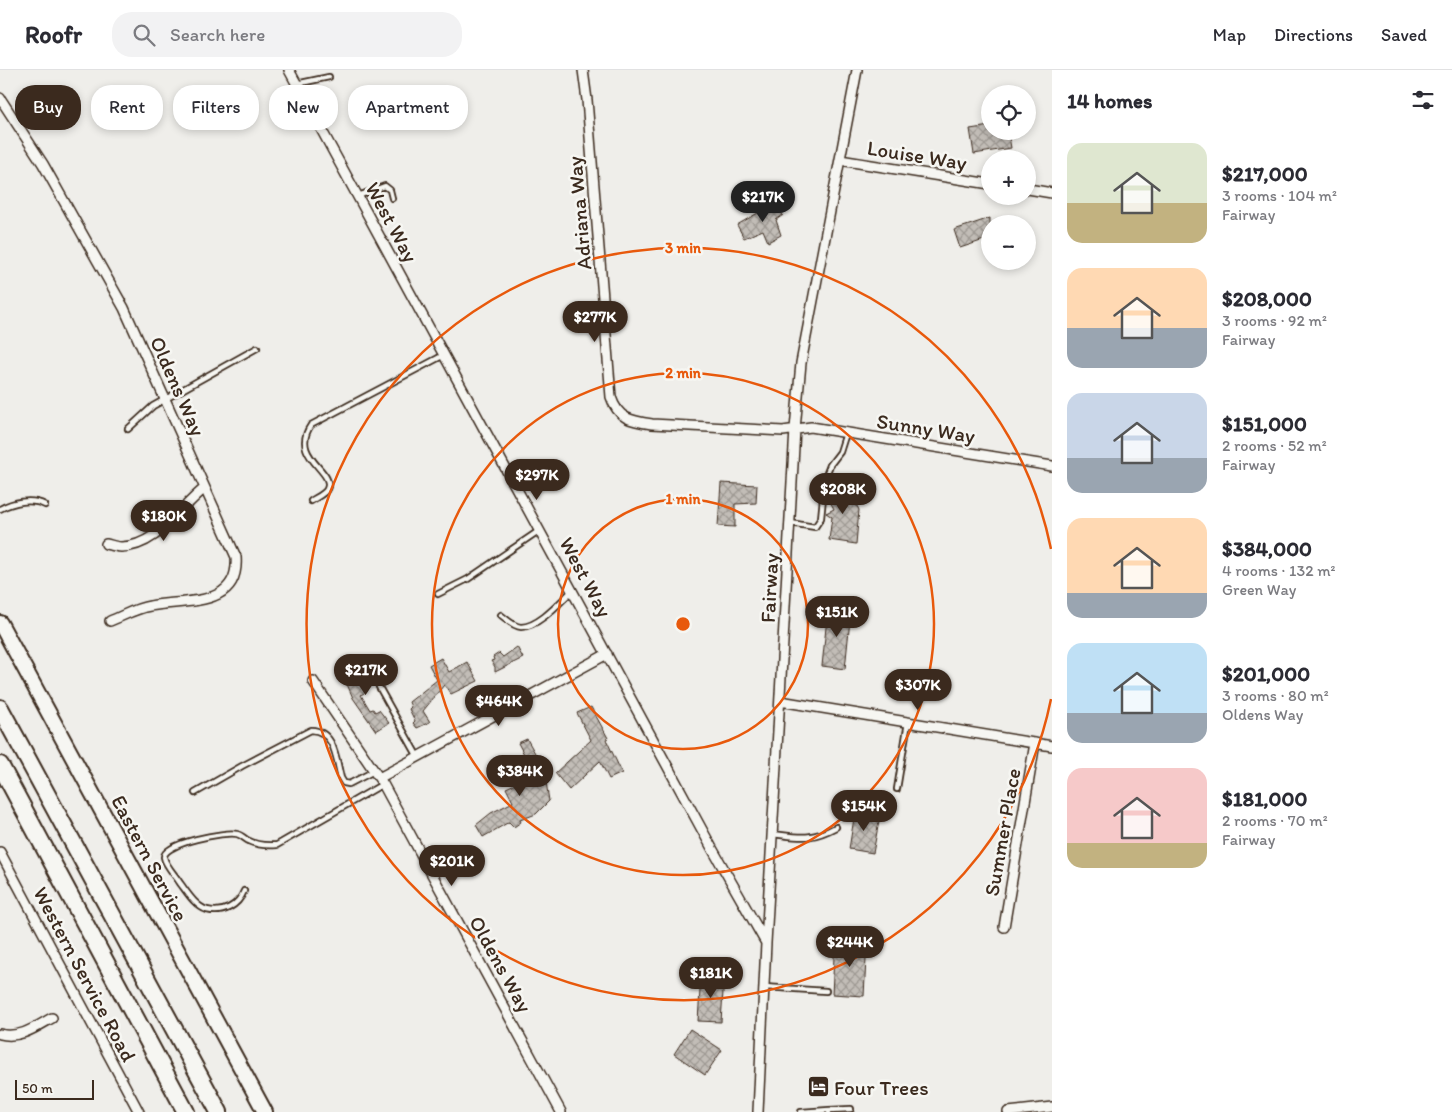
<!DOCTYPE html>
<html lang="en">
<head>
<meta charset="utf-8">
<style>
	:root { --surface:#fff; --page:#f2f2f3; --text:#2b2b33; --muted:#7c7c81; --line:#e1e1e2; --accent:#3b2a1e }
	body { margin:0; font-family:Itim,sans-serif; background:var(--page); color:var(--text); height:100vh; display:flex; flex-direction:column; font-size:19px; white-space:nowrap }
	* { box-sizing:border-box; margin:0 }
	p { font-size:16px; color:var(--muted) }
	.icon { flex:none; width:28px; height:28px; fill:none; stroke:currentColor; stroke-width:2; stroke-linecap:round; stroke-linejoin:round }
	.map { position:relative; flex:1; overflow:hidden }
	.side { display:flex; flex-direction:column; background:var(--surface); width:400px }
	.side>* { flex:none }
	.banner { position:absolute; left:15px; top:15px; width:475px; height:45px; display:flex; gap:10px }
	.controls { position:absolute; left:981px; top:15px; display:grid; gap:10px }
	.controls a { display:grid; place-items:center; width:55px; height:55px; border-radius:50%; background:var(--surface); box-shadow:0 2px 8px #0003; font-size:25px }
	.scale { position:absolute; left:15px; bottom:12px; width:79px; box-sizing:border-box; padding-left:5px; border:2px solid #3b2a1e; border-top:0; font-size:14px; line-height:18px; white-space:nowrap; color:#3b2a1e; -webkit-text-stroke:4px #f6f6f2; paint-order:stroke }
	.price { position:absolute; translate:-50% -42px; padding:0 11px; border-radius:18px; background:var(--accent); color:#fff; font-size:16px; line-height:32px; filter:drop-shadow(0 1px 2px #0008) }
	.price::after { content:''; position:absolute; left:50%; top:30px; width:15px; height:11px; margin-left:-8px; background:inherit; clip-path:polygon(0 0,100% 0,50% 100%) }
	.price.current { background:#222; color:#fff }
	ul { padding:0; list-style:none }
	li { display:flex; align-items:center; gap:15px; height:125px; padding:0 15px }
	li span { display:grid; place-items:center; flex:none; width:140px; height:100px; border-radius:15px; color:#555 }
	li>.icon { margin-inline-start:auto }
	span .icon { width:60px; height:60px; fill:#fffc; stroke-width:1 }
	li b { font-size:21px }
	h2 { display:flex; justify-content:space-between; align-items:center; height:60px; padding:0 15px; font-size:21px }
	.chip { padding:0 18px; border-radius:20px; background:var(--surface); box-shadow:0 2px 8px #0003; font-size:18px; line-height:45px }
	.chip.current { background:var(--accent); color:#fff }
	header { display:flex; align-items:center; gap:30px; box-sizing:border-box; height:70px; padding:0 25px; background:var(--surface); border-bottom:1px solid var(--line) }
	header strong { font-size:24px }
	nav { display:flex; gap:28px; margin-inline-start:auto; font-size:18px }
	.search { width:350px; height:45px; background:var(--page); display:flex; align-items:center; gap:12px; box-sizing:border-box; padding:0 18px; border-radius:20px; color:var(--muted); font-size:19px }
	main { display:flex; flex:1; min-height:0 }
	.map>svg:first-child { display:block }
	.building { fill:url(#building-cross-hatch); stroke:#3b2a1e }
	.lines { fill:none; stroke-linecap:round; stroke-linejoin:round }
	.service-casing { stroke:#3b2a1e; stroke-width:8 }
	.minor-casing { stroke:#3b2a1e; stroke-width:12 }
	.primary-casing { stroke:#3b2a1e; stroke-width:18 }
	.motorway-casing { stroke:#3b2a1e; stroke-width:20 }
	.service { stroke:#f6f6f2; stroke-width:4.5 }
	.minor { stroke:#f6f6f2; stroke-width:9 }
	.primary { stroke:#f6f6f2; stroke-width:14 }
	.motorway { stroke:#f6f6f2; stroke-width:16 }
	.ring { fill:none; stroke:#e8590c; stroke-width:2.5 }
	.labels { text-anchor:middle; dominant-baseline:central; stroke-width:5; stroke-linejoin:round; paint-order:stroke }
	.street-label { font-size:21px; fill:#3b2a1e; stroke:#f6f6f2 }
	.poi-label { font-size:21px; fill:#3b2a1e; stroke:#f6f6f2; text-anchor:start }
	.centre { fill:#e8590c; stroke:#f6f6f2; stroke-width:2.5 }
	.ring-label { font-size:15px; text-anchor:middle; font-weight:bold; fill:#e8590c; stroke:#f6f6f2; stroke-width:5; stroke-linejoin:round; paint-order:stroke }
</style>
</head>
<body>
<header>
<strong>Roofr</strong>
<div class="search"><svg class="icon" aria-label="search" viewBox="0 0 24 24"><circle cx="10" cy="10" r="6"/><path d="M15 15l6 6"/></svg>Search here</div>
<nav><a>Map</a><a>Directions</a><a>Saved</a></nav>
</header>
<main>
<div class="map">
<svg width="1052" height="1042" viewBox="0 0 1052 1042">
	<defs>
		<pattern id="building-cross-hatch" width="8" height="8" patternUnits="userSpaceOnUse" patternTransform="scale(1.25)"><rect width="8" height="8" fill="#c2bdb7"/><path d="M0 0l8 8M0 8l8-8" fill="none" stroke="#9f9a94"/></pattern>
	</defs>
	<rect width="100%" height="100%" fill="#efeeea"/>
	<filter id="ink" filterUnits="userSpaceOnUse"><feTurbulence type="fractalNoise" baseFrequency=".02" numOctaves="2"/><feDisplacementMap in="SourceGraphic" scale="10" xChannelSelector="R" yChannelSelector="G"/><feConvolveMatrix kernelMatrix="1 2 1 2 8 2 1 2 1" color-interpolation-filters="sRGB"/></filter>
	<g filter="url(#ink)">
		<path class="building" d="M990,56V61H1008L1011,78L974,84L970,59Z
			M770,131L783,145L776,150L781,165L768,172L763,160L744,168L737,155L763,140Z
			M990,148V168L960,178L954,160Z
			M845,411L859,440L856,474L829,470L832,447L826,443L834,439L827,426L828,419Z
			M721,413L757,415L756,433L735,434V457L718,456Z
			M828,538L851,540L845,599L822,596Z
			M517,577L523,588L495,602V597L491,591L494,590L493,587L499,583L503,587Z
			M441,588L449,602L467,592L478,611L451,624L444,615L423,641L430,652L417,658L413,653L415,651L409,639L411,637L409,632L437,610L429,595Z
			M372,595L379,608L369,614L370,615L365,617L367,621L361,625L370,640L373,639L375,642L379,640L389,653L376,661L353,628L346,612Z
			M591,637L608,668L606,669L622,703L609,709L600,691L569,720L555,703L591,670L577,643Z
			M527,669L544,699L549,731L536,744L520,750L521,752L514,757L509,752L483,767L476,755L491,743L513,732L506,718L535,705L518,673Z
			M855,742L880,746L873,783L849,779Z
			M835,869L867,871L864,926L832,924Z
			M701,905L724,907L721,952L698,951Z
			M690,959L722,980L705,1005L674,984Z"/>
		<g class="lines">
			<defs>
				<path id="service" d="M296,14L329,7
					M358,126L385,116L390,120L392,128
					M128,359L153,336L257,278
					M311,431C315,428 325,424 327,419C336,401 289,387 311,355L444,285
					M0,439C13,432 31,428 45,435
					M790,453L815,457L821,448L825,408L830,395L840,382L846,363
					M438,524L468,509L540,460
					M501,545C506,549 514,557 521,557C539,557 561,531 573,520
					M379,617L418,687
					M897,719L908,652
					M195,723L242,696L311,660C335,661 336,689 341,708L344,713L349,714L374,701
					M772,764C800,767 810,771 836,757
					M244,821C238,836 223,844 207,840C195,836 187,822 180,813C176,806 165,795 164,787C164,773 226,761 237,764C241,765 244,768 247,770C256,775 267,776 277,775L383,714
					M764,917L826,921
					M801,1042L829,1040
					M829,1042V1040L851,1039"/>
				<path id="minor" d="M289,0L713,780L766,873
					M583,0L587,30L611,327C618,349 631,351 652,354L783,361L811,357L1052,396
					M0,28L43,94L124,238L236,487C240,539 183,529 150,536C136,538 123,546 110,551
					M840,90L990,114
					M1028,119L1052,123
					M106,474C111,475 116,477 121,477C157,477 180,437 205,418
					M313,611L383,714L561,1042
					M780,631L1052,676
					M379,708L607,584
					M0,782L139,1042
					M1004,857L1035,673
					M0,964C20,969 36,957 52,948
					M758,1042L766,873L795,359L801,293L857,0
					M1008,1042L1052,1037"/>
				<path id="primary" d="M0,553L265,1042"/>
				<path id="motorway" d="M0,638L219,1042
					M0,695L186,1042"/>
			</defs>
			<use href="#service" class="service-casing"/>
			<use href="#minor" class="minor-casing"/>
			<use href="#primary" class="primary-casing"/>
			<use href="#motorway" class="motorway-casing"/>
			<use href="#service" class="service"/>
			<use href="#minor" class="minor"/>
			<use href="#primary" class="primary"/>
			<use href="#motorway" class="motorway"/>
		</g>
	</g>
	<g class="ring">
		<circle cx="683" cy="554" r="125"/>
		<circle cx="683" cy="554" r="251"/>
		<path d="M1051 629A376 376 0 1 1 1051 479"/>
	</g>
	<defs>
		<symbol id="hotel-square" viewBox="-11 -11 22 22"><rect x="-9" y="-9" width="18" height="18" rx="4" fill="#3b2a1e" stroke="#f6f6f2"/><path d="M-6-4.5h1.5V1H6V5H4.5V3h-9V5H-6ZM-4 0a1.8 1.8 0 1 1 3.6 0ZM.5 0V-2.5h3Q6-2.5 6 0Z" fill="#fff"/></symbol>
	</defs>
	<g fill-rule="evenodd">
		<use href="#hotel-square" x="806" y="1004" width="25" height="25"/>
	</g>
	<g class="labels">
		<g class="street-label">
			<text transform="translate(917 85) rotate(9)">Louise Way</text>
			<text transform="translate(579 143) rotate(-95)">Adriana Way</text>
			<text transform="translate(392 152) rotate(62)">West Way</text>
			<text transform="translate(178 316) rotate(66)">Oldens Way</text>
			<text transform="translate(926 358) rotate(9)">Sunny Way</text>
			<text transform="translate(586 507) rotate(62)">West Way</text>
			<text transform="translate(769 518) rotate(-87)">Fairway</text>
			<text transform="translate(1002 762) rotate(-80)">Summer Place</text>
			<text transform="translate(150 788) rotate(62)">Eastern Service</text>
			<text transform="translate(501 894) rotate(61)">Oldens Way</text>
			<text transform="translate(85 904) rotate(62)">Western Service Road</text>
		</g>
		<g class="poi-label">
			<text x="834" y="1017">Four Trees</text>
		</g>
	</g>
	<circle cx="683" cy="554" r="8" class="centre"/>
	<g class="ring-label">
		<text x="683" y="183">3 min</text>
		<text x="683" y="308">2 min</text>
		<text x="683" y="434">1 min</text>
	</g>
</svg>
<div class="controls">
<a><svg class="icon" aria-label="locate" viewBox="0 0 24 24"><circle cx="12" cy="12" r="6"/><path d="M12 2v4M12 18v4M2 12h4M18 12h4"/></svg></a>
<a>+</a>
<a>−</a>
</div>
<div class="scale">50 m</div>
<b class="price current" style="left:763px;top:153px">$217K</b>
<b class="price" style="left:595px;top:273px">$277K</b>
<b class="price" style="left:537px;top:431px">$297K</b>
<b class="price" style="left:843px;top:445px">$208K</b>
<b class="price" style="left:164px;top:472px">$180K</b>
<b class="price" style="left:837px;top:568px">$151K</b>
<b class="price" style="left:366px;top:626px">$217K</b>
<b class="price" style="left:918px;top:641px">$307K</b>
<b class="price" style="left:499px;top:657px">$464K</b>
<b class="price" style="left:520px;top:727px">$384K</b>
<b class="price" style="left:864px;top:762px">$154K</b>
<b class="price" style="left:452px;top:817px">$201K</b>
<b class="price" style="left:850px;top:898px">$244K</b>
<b class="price" style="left:711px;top:929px">$181K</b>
<div class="banner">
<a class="chip current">Buy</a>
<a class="chip">Rent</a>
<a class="chip">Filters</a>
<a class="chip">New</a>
<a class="chip">Apartment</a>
</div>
</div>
<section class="side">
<h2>14 homes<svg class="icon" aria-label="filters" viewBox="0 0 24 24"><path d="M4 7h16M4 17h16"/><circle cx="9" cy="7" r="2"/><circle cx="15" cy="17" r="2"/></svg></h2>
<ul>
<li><span style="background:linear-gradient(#dfe7d0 60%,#c2b280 0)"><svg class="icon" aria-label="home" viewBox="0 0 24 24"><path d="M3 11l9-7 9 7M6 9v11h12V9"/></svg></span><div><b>$217,000</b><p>3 rooms · 104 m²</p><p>Fairway</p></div></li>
<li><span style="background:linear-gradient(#ffd9b3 60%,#9aa5b1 0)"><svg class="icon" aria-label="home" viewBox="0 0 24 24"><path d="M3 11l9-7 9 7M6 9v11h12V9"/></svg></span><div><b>$208,000</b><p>3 rooms · 92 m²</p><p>Fairway</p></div></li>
<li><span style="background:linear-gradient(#c9d6e8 65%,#9aa5b1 0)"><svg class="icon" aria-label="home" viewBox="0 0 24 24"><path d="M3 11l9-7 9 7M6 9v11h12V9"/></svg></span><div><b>$151,000</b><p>2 rooms · 52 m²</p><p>Fairway</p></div></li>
<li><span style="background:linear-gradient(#ffd9b3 75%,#9aa5b1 0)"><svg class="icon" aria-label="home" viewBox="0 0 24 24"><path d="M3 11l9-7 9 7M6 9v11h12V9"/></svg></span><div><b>$384,000</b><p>4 rooms · 132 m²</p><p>Green Way</p></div></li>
<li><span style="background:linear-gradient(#bfe0f5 70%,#9aa5b1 0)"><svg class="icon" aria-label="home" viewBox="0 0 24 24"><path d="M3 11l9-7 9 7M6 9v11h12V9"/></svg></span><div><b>$201,000</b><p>3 rooms · 80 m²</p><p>Oldens Way</p></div></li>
<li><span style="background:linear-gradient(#f6c9c9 75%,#c2b280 0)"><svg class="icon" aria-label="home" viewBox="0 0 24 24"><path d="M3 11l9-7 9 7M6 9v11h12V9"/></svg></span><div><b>$181,000</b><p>2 rooms · 70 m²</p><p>Fairway</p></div></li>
</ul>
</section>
</main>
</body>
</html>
